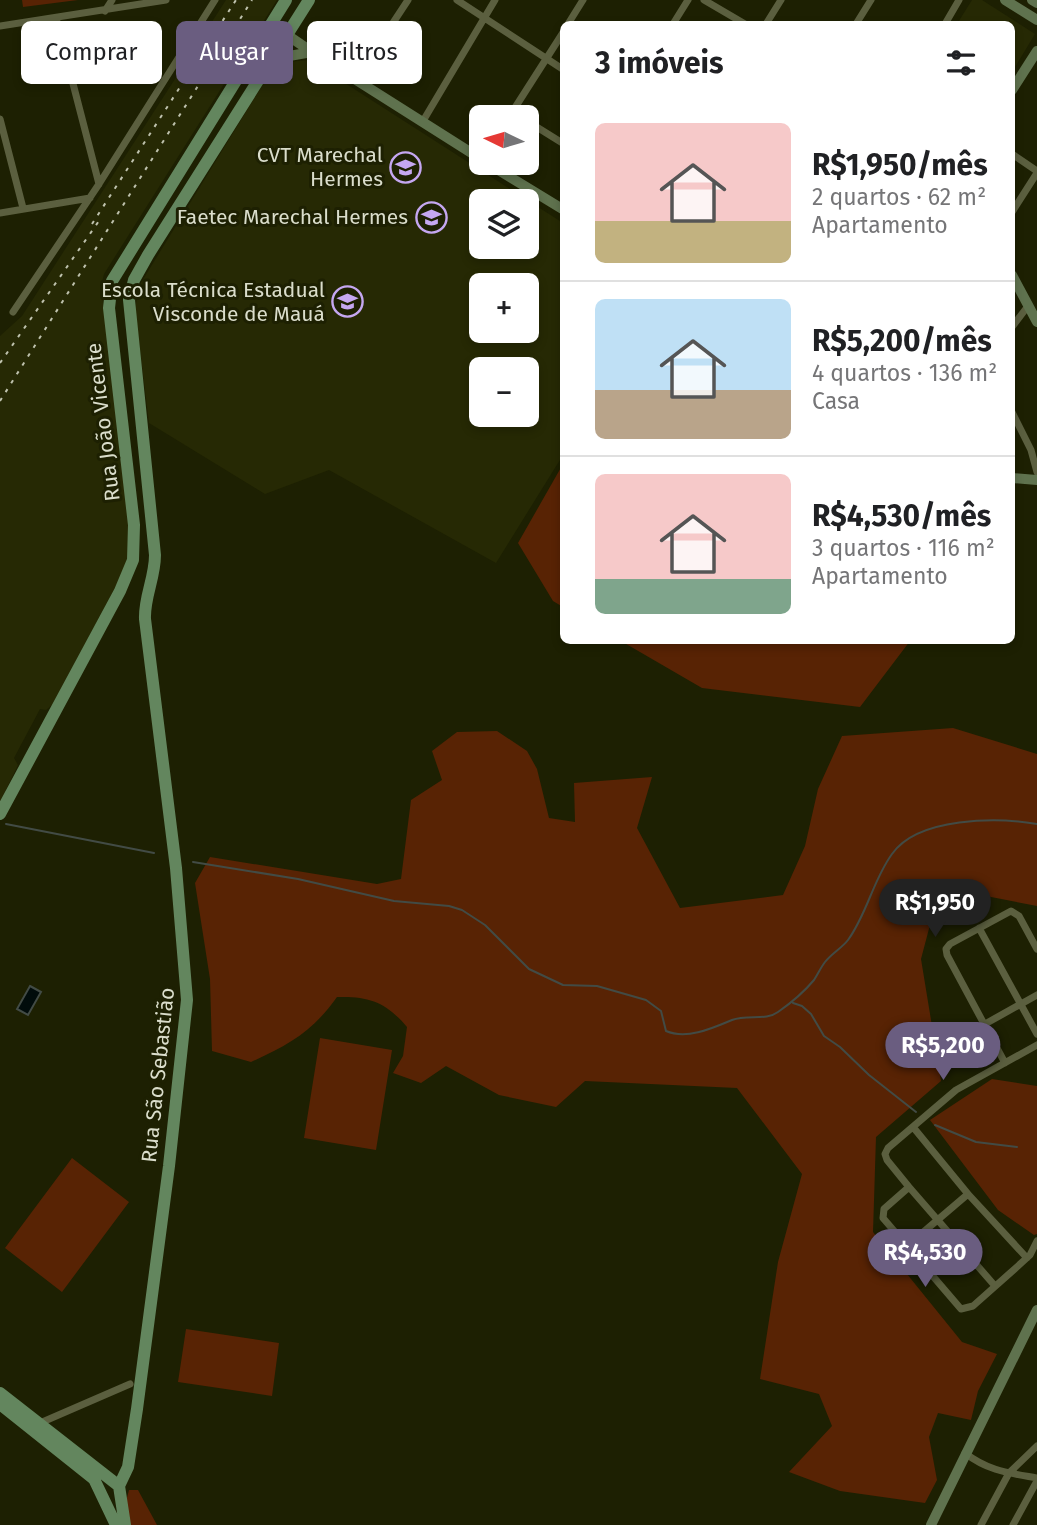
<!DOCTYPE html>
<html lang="pt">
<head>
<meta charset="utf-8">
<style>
	:root { --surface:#fff; --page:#f2f2f2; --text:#202124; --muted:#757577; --line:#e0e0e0; --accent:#6a5d80 }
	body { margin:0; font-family:"Fira Sans",sans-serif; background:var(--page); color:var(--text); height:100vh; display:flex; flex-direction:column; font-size:26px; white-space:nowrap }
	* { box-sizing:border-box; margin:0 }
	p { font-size:23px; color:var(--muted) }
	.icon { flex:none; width:38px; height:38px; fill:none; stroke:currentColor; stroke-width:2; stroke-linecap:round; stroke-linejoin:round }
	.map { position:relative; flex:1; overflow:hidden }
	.sheet { position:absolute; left:560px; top:21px; width:455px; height:623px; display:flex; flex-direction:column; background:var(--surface); border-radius:10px; box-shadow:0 4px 10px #0003 }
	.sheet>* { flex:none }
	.banner { position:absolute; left:21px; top:21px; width:434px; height:63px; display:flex; gap:14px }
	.needle { width:46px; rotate:275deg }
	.tools { position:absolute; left:469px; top:105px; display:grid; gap:14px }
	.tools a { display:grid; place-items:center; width:70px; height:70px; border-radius:10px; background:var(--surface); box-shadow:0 4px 10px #0003; font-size:35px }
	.price { position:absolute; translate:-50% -60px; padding:0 16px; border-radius:24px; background:var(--accent); color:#fff; font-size:23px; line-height:46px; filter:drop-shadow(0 2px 4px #0008) }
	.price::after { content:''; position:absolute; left:50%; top:42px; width:21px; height:16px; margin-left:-10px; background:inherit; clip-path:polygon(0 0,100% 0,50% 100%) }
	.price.active { background:#222; color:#fff }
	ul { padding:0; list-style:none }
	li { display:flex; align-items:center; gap:21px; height:175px; padding:0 35px }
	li+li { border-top:2px solid var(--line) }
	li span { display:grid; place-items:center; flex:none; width:196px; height:140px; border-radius:10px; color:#555 }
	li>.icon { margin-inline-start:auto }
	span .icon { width:84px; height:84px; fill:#fffc; stroke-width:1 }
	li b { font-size:30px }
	h2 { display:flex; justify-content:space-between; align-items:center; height:84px; padding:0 35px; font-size:30px }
	.pill { padding:0 24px; border-radius:10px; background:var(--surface); box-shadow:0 4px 10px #0003; font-size:24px; line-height:63px }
	.pill.active { background:var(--accent); color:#fff }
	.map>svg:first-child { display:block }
	.built { fill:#262904; fill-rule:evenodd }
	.green { fill:#582304 }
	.water { fill:#010c0b; stroke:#424b45; stroke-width:2 }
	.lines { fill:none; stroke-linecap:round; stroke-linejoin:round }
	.stream { stroke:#424b45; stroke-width:2 }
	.minor { stroke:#5b5f3f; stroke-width:7 }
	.secondary { stroke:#5f724e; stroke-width:10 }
	.primary { stroke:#63865e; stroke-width:12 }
	.rail { stroke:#bfc2ae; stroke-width:2; stroke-dasharray:3.5 7; stroke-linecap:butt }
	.labels { text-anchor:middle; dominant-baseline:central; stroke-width:6; stroke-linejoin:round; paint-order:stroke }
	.poi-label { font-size:21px; fill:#daddcb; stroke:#1d2002; text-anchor:end }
	.street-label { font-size:21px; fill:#daddcb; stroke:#1d2002 }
</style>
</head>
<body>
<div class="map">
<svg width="1037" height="1525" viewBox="0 0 1037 1525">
	<rect width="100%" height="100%" fill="#1d2002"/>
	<path class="built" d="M226,0H277L104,274L101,286L130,524L129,552L124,571L52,705L46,710L40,709L14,758L18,765L0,802V336L22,316Z
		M972,0H982L1035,34L1012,72V24H957Z
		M309,60L563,223V455L496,563L329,470L265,494L149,423L135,309L139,286L276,63ZM481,201H527V247H481ZM481,285H527V331H481ZM481,369H527V415H481Z"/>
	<path class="green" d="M22,0H78L23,7Z
		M563,464L564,607H563L553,601L518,543Z
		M621,641H620H910L860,707L702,688Z
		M953,728L1037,754V906L940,887L921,959L941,1081L876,1137L873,1232L962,1342L997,1354L978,1391L971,1420L938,1413L929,1437L937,1480L925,1503L840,1491L789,1472L832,1426L819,1394L760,1379L778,1262L802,1174L737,1088L585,1081L556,1107L499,1095L446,1066L421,1083L393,1073L403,1056L407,1027C386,1002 369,996 337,997C313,1031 289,1045 251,1062L212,1051L210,979L195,883L210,857L377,884L401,879L411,800L442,780L432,751L457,732L497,731L527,751L537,769L549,818L575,822L574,783L652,777L637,828L680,908L783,895L805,846L818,789L842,736Z
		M320,1038L392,1050L376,1150L304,1138Z
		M992,1079L1037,1086V1234L1034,1235L998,1210L930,1120Z
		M72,1158L129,1202L62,1292L5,1248Z
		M186,1329L279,1343L272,1396L178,1382Z
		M129,1490H138L157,1525H127L123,1513Z"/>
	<path class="water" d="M30,986L41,992L28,1015L17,1009Z"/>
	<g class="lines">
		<path class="stream" d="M6,824L154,853
			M193,862L298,879L394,901L449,906L462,910L485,925L529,969L563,985L597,986L646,1000L661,1011L666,1031C687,1040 713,1028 732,1020C747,1014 766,1021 778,1012C791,1003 804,992 814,980C818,974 821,967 825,962C832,953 842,948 848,940C867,914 873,880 892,854C918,817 997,817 1037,824
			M793,1003L802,1006L811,1014L824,1036L840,1047L869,1075L916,1112
			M935,1125L976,1142L1017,1147"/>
		<path class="minor" d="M457,0L564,70
			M704,0L745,24
			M105,11L112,0
			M56,18L99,184
			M568,24L583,0
			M673,24L688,0
			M766,24L781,0
			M856,24L871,0
			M945,24L959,0
			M0,26L166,0
			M356,79L408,0
			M513,112L522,117
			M509,117L564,31
			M0,119L23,208
			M423,121L495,0
			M527,121L564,144
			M1012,154L1037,171
			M1012,212L1037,173
			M0,213L90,198
			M13,312L99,184L215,0
			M1012,327L1028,306
			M1012,412L1031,450L1037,472
			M979,928L1037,1034
			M985,1024L1037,995
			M1005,1063L947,955L946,949L950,944L1011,911L1019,916L1037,949
			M913,1127L968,1194L1027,1258
			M909,1187L884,1209L883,1218L961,1309L973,1306L1018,1266L1030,1255L1037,1241
			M907,1246L968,1194
			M995,1286L909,1187L887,1160L885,1154L888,1148L956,1090L1037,1045
			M40,1423L130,1384
			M965,1453C988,1471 1009,1473 1037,1478
			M981,1525L1009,1473L1037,1446
			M1013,1525L1037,1481"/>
		<path class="secondary" d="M1005,0L1037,20
			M1032,0L1037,3
			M271,24L312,52L481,159
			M272,59L312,52
			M1012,90L1037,51
			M487,163L564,210
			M1012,275L1037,322
			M1012,478L1037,480
			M931,1525L1037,1310"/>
		<path class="primary" d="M0,814L120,591L133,560L134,525L109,308L112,281L286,0
			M0,1393L119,1486L125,1525
			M0,1404L94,1479L116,1525
			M119,1486L128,1467L137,1409L169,1166L187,1000L176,868L145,619C144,597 155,578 155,555L129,300L134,280L148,255L309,0"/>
		<path class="rail" d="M92,224L236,0
			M0,363L101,218
			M0,401L252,0"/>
	</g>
	<defs>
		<symbol id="school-ring" viewBox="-11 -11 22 22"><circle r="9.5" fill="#1d2002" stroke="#c5a7f1" stroke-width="1.5"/><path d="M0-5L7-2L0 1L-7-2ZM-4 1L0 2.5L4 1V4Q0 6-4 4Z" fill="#c5a7f1"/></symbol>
		<symbol id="university-ring" viewBox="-11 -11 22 22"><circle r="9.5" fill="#1d2002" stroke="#c5a7f1" stroke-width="1.5"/><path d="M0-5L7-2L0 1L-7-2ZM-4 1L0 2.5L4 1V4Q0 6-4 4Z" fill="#c5a7f1"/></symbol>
	</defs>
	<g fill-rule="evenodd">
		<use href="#school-ring" x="388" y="150" width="35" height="35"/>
		<use href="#school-ring" x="414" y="200" width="35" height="35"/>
		<use href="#university-ring" x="330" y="284" width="35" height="35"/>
	</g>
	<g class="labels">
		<g class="poi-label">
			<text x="383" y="155">CVT Marechal<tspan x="383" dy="24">Hermes</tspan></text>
			<text x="408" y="217">Faetec Marechal Hermes</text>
			<text x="325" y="290">Escola Técnica Estadual<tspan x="325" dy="24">Visconde de Mauá</tspan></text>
		</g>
		<g class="street-label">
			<text transform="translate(103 422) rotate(-97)">Rua João Vicente</text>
			<text transform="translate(158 1075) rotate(-84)">Rua São Sebastião</text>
		</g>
	</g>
</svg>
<div class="tools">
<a><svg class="needle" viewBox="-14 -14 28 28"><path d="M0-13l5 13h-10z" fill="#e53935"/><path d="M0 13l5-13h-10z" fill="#757577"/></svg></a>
<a><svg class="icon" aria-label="layers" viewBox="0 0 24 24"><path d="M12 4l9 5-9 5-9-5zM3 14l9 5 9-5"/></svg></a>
<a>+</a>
<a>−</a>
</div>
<b class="price active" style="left:935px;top:939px">R$1,950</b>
<b class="price" style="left:943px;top:1082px">R$5,200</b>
<b class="price" style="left:925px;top:1289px">R$4,530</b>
<div class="banner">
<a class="pill">Comprar</a>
<a class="pill active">Alugar</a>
<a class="pill">Filtros</a>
</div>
<section class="sheet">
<h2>3 imóveis<svg class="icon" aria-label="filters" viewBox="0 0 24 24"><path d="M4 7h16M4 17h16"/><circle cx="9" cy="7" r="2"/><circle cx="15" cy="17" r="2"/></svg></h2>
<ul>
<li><span style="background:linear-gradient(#f6c9c9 70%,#c2b280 0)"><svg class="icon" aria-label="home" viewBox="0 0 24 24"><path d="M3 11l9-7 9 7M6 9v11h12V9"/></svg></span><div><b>R$1,950/mês</b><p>2 quartos · 62 m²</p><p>Apartamento</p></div></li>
<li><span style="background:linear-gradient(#bfe0f5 65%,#b9a48a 0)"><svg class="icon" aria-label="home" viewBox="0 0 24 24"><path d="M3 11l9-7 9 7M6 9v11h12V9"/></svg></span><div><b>R$5,200/mês</b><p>4 quartos · 136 m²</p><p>Casa</p></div></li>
<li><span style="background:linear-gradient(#f6c9c9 75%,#7fa58c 0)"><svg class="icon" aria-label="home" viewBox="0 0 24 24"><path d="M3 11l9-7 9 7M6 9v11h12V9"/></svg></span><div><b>R$4,530/mês</b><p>3 quartos · 116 m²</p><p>Apartamento</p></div></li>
</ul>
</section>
</div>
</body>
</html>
